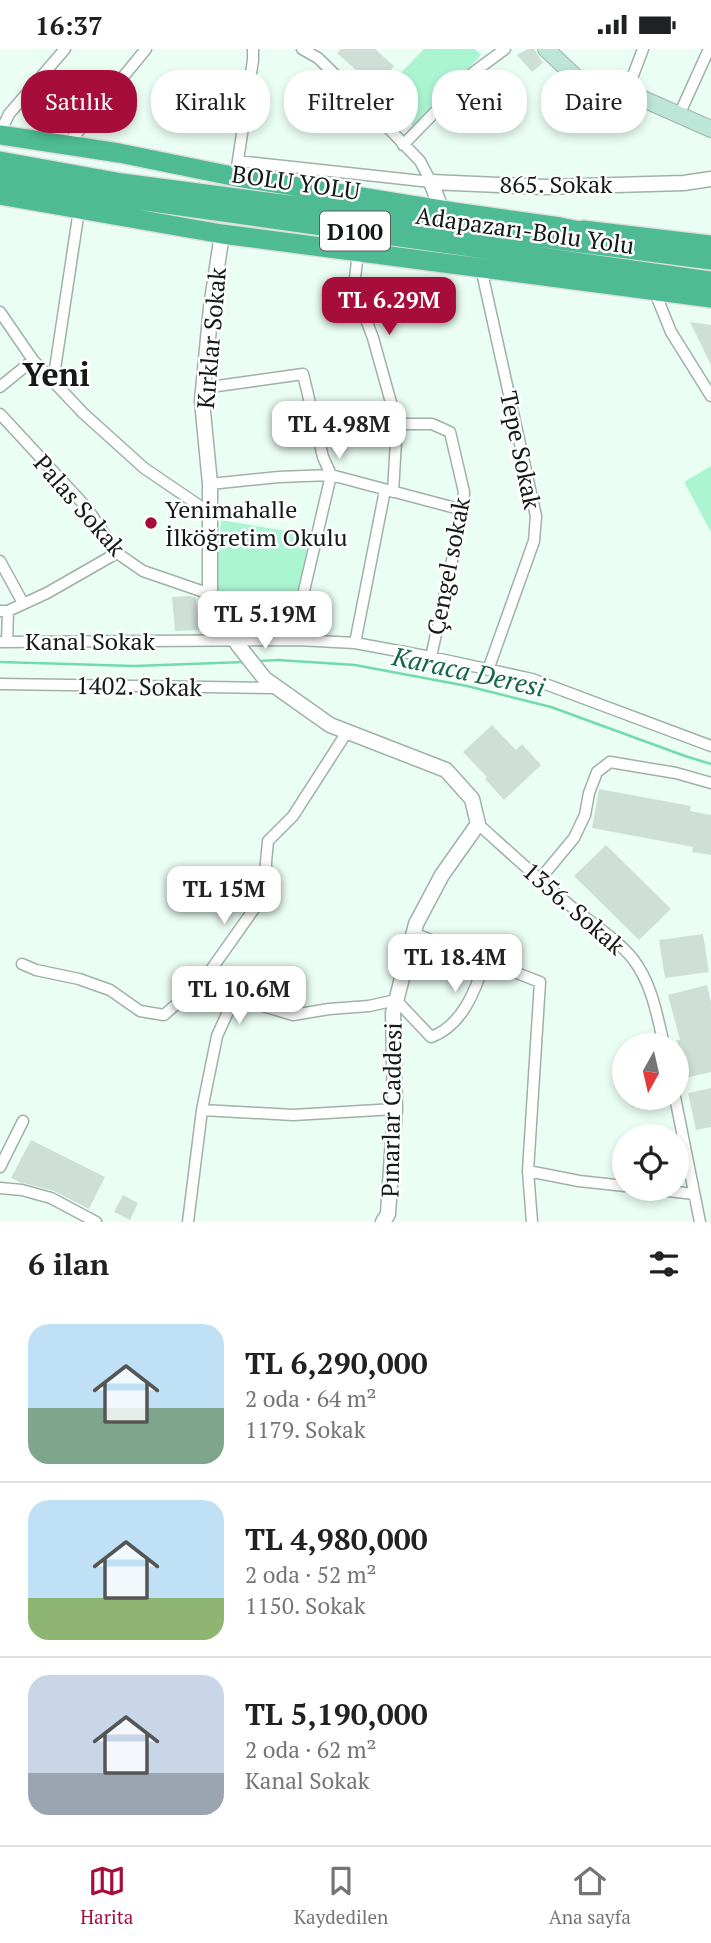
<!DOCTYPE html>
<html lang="tr">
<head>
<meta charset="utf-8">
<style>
	:root { --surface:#fff; --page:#f2f2f2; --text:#202124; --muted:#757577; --line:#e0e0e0; --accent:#a60d3b }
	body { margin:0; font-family:"PT Serif",serif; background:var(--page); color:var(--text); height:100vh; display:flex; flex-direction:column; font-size:26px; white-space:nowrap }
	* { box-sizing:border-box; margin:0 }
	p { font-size:23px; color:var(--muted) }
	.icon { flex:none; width:38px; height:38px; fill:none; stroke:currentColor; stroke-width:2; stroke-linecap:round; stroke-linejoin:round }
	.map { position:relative; height:1173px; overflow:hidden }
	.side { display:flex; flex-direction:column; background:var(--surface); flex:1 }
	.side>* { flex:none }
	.banner { position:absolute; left:21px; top:21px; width:670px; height:63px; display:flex; gap:14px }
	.needle { width:46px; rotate:188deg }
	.fabs { position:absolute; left:612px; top:984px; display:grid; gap:14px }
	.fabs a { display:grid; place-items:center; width:77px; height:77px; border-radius:50%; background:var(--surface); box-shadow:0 4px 10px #0003; font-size:35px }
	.price { position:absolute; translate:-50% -60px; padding:0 16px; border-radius:14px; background:#fff; color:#222; font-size:23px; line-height:46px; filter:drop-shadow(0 2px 4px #0008) }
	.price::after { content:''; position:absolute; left:50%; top:42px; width:21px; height:16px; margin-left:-10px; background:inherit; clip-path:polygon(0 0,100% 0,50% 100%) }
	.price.active { background:var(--accent); color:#fff }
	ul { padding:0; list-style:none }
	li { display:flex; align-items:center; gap:21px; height:175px; padding:0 28px }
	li+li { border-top:2px solid var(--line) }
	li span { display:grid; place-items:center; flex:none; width:196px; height:140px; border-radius:21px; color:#555 }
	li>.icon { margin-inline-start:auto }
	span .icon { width:84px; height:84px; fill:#fffc; stroke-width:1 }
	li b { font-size:30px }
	h2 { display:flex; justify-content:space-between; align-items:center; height:84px; padding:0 28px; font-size:30px }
	.pill { padding:0 24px; border-radius:28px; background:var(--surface); box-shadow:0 4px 10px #0003; font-size:24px; line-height:63px }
	.pill.active { background:var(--accent); color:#fff }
	.status { display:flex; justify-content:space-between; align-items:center; height:49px; padding:0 35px; background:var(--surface); direction:ltr }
	.status svg { height:19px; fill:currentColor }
	.tabs { display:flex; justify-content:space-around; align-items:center; height:98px; border-top:2px solid var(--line); background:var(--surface); font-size:19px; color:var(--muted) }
	.tabs a { display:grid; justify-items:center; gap:4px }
	.tabs .active { color:var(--accent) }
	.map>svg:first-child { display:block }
	.green { fill:#abf5d2 }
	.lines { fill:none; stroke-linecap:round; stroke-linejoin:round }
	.stream { stroke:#71dbad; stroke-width:2.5 }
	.building { fill:#cddfd6 }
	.minor-casing { stroke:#9fb1a8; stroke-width:13 }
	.tertiary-casing { stroke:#9fb1a8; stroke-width:17 }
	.secondary-casing { stroke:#9fb1a8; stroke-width:18 }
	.trunk-casing { stroke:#dedfdf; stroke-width:22 }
	.minor { stroke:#fff; stroke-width:10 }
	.tertiary { stroke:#fff; stroke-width:14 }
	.secondary { stroke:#bce6d7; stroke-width:16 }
	.trunk { stroke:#4ebb94; stroke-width:19 }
	.poi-dot { fill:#a60d3b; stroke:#fff; stroke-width:2.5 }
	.labels { text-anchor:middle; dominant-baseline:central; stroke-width:5; stroke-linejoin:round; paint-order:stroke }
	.shield { fill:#fff; stroke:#5a5f5d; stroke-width:2 }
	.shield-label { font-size:23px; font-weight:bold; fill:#141a17 }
	.street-label { font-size:24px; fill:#141a17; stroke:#fff }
	.poi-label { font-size:24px; fill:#141a17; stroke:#fff; text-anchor:start }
	.water-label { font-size:26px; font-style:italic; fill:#156749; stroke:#fff }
	.district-label { font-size:32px; font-weight:bold; fill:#141a17; stroke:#fff }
</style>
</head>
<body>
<div class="status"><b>16:37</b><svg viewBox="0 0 49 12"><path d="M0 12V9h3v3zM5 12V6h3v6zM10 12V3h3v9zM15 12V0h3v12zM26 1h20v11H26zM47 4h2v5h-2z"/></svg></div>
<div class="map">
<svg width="711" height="1173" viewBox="0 0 711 1173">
	<rect width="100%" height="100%" fill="#ebfef4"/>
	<path class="green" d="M424,0H475L481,6L414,78L381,44Z
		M711,417V483L684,433Z
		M221,471L309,486L293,586L247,587L216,539Z"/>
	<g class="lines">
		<path class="stream" d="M259,612L278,611L355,616L467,637L551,658L685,707L711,715
			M0,613L134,617L245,613"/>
	</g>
	<path class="building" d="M341,0H375L394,17L375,38L337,4Z
		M528,0H534L543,14L532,23L517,6Z
		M690,273L711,276V316Z
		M190,547L196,549L199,581L175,582L172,548Z
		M492,676L516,701L522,695L541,716L504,751L485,730L487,728L463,703Z
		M599,740L691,757L690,762L711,766V806L692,803L693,798L592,779Z
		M606,796L671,860L639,891L574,827Z
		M703,885L709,923L665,929L659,891Z
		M707,936L711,953V1023L685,1029L677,991H680L668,946Z
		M711,1039V1078L696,1081L688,1044Z
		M31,1091L105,1128L89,1160L54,1142L19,1133L11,1129Z
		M123,1146L138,1154L130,1171L114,1163Z"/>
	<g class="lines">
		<defs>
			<path id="minor" d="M302,0L318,9L371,61L420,112L431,133
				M626,45L643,0
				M679,66L709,0
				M0,84L9,65L65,0
				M67,96L146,0
				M403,96L474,23L505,0
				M238,112L431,133
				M237,118L253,11V0
				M358,203L354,238L373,289L397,375
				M481,219L536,467L534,492L488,621
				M654,241L671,283L711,347
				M0,263L33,311L83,364L144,419L210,464
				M53,333L79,161
				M0,338L33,311
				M203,339L303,325L323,408L331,426L304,542L298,591
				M0,365L87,459L117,504L143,522L210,545
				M210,435L279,428L331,426L463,461
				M393,443L397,375H432L450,383L464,443L463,461L431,608
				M0,512L23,554
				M0,562H8L47,544L117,504
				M0,593L298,591L355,594L431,608L532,630L711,697
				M7,593L8,562
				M355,594L385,441
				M0,635L277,639
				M478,775C507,801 536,828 567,854C588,872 615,888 633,910C652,935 657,966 664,996
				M540,830L574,789L585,766L589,744L597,723L610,713L676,724L711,734
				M413,884L540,933L528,1122L532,1173
				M22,915L36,921L79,930L110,941L140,962L164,966L181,951L208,925L266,843V813L268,792L293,767L347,683
				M675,1048L700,1173
				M202,1061L293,1066L395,1060
				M0,1118L23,1072
				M528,1122L579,1132L625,1137
				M0,1139L22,1141L51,1149L96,1173
				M642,1139L694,1145
				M188,1173L202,1061L217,987L232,954H253L293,966L329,960L369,957L396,951L431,988C462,977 476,941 485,911"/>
			<path id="tertiary" d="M442,162L431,133L545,138L684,134L711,130
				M222,185L211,258L202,352L210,435V545L238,596L265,630L330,676L446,721L472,750L478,775L442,826L416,875L393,964L395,1060L388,1165L383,1173"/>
			<path id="secondary" d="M546,0L582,34L641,49L711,80"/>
			<path id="trunk" d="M0,86L119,104L237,128L454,163L560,178L595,185
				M0,112L122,134L711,211
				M0,130L38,137L711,232
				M0,146L222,185L711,249
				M583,181L711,196"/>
		</defs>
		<use href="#minor" class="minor-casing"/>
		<use href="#tertiary" class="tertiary-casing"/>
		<use href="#secondary" class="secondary-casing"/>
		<use href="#trunk" class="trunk-casing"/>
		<use href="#minor" class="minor"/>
		<use href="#tertiary" class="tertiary"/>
		<use href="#secondary" class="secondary"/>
		<use href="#trunk" class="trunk"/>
	</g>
	<circle class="poi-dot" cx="151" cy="474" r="7"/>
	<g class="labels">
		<rect class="shield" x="320" y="162.5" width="70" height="39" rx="5"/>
		<g class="shield-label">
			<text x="355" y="182">D100</text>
		</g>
		<g class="street-label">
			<text transform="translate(296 133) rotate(8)">BOLU YOLU</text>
			<text x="556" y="135">865. Sokak</text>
			<text transform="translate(525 181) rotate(8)">Adapazarı-Bolu Yolu</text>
			<text transform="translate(211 289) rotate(-85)">Kırklar Sokak</text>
			<text transform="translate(521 401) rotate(78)">Tepe Sokak</text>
			<text transform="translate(80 456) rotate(49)">Palas Sokak</text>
			<text transform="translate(448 517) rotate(-79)">Çengel sokak</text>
			<text x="90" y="592">Kanal Sokak</text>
			<text transform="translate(139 637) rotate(1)">1402. Sokak</text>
			<text transform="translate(574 859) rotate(41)">1356. Sokak</text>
			<text transform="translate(391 1061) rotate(-89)">Pınarlar Caddesi</text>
		</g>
		<g class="poi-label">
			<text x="165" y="460">Yenimahalle<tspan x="165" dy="28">İlköğretim Okulu</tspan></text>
		</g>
		<g class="water-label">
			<text transform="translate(469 622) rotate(12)">Karaca Deresi</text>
		</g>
		<g class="district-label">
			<text x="56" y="325">Yeni</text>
		</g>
	</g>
</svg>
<div class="fabs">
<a><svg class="needle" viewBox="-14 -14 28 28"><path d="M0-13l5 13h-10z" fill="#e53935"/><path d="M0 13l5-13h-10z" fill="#757577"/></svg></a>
<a><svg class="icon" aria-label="locate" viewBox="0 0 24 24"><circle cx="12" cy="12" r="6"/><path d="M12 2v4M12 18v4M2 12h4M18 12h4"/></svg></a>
</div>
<b class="price active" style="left:389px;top:288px">TL 6.29M</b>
<b class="price" style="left:339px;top:412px">TL 4.98M</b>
<b class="price" style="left:265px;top:602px">TL 5.19M</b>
<b class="price" style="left:224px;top:877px">TL 15M</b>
<b class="price" style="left:455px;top:945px">TL 18.4M</b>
<b class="price" style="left:239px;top:977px">TL 10.6M</b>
<div class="banner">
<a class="pill active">Satılık</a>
<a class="pill">Kiralık</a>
<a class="pill">Filtreler</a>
<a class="pill">Yeni</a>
<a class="pill">Daire</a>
</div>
</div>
<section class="side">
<h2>6 ilan<svg class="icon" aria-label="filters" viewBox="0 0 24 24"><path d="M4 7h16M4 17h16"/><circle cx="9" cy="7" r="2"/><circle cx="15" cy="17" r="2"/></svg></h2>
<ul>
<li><span style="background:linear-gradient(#bfe0f5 60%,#7fa58c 0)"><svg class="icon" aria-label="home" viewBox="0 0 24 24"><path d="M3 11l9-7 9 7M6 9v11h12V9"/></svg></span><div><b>TL 6,290,000</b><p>2 oda · 64 m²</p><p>1179. Sokak</p></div></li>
<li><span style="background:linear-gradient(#bfe0f5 70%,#8fb573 0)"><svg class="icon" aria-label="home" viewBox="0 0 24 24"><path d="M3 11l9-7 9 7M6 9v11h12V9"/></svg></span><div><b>TL 4,980,000</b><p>2 oda · 52 m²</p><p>1150. Sokak</p></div></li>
<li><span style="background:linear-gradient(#c9d6e8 70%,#9aa5b1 0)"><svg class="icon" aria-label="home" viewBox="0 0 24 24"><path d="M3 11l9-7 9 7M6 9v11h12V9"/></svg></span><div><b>TL 5,190,000</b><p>2 oda · 62 m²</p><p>Kanal Sokak</p></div></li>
</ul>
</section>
<nav class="tabs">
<a class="active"><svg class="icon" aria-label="map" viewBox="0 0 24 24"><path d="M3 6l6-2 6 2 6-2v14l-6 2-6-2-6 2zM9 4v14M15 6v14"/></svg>Harita</a>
<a><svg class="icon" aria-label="saved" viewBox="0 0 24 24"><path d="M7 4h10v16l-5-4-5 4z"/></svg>Kaydedilen</a>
<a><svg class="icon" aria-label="home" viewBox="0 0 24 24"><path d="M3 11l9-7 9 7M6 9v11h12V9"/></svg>Ana sayfa</a>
</nav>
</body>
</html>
